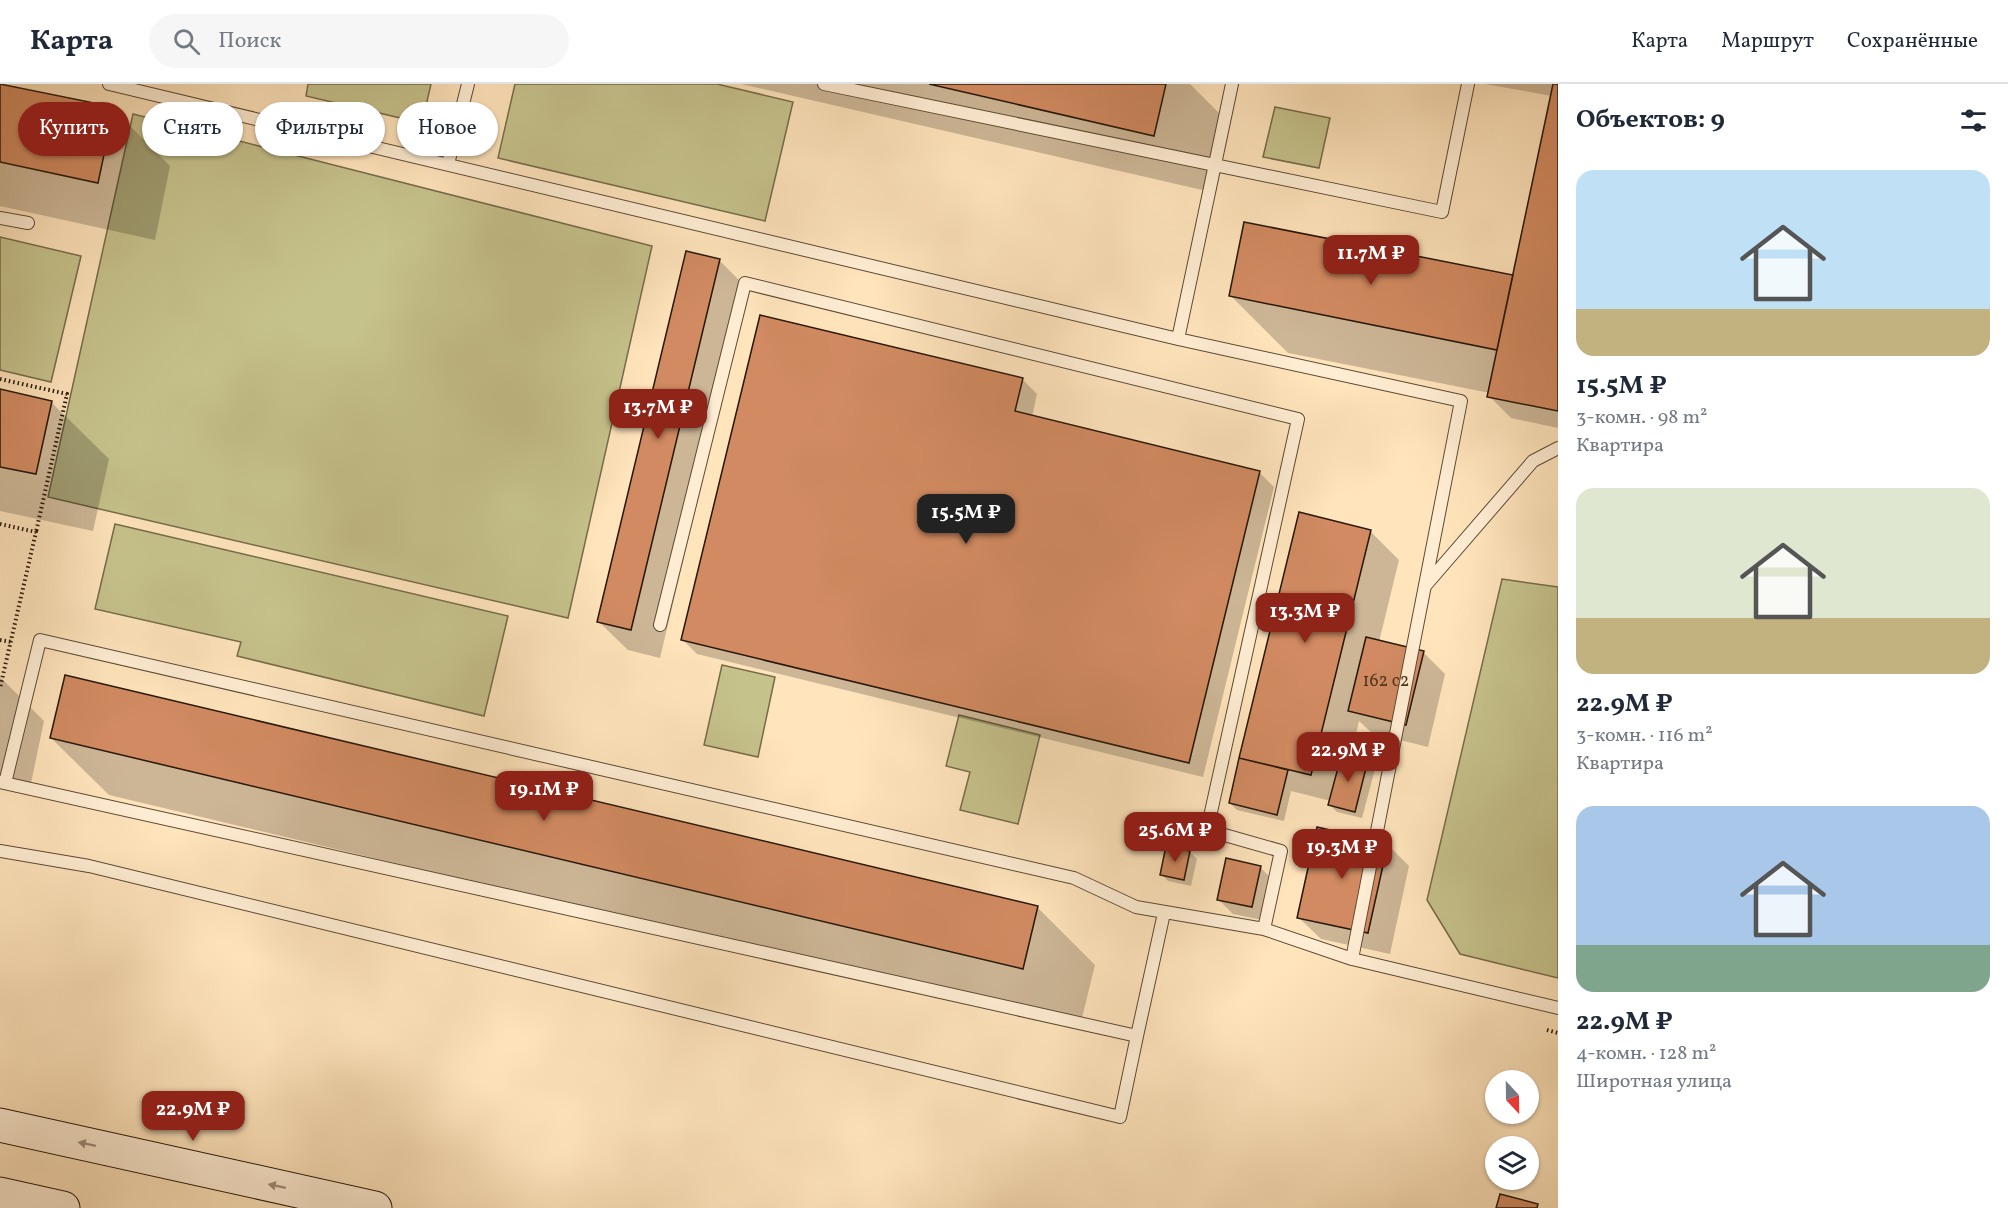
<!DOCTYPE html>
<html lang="ru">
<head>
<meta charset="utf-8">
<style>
	:root { --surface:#fff; --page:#f6f6f7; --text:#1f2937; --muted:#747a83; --line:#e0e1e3; --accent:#8f2418 }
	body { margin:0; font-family:Vollkorn,serif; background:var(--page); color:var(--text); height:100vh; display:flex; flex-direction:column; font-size:22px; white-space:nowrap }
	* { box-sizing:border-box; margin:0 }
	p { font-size:20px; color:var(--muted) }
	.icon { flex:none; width:33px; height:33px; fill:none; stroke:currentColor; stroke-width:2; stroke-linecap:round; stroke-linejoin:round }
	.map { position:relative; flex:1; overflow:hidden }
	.side { display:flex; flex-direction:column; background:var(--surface); width:450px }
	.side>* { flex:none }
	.guide { position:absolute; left:18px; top:18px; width:570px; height:54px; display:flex; gap:12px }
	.needle { width:39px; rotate:158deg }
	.fabs { position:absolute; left:1485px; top:986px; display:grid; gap:12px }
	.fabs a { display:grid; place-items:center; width:54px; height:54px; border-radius:50%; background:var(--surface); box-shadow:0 2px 4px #0004; font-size:30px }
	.price { position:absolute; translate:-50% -51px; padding:0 14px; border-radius:12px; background:var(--accent); color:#fff; font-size:20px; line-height:39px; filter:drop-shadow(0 2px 3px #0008) }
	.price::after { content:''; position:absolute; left:50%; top:36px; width:18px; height:14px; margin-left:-9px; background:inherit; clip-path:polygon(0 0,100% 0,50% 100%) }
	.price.current { background:#222; color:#fff }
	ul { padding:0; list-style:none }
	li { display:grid; align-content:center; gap:12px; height:318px; padding:0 18px }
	li span { display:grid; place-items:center; height:186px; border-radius:18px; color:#555 }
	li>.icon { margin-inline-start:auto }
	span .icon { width:108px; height:108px; fill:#fffc; stroke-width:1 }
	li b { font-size:26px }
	h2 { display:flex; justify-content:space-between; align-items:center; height:72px; padding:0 18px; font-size:26px }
	.tag { padding:0 21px; border-radius:27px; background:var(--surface); box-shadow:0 2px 4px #0004; font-size:21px; line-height:54px }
	.tag.current { background:var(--accent); color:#fff }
	header { display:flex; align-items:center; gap:36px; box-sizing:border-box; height:84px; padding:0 30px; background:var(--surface); border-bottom:2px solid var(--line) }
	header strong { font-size:28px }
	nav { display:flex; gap:33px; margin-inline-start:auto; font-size:21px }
	.search { width:420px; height:54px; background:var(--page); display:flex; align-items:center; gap:15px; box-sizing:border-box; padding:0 21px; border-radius:33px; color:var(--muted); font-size:22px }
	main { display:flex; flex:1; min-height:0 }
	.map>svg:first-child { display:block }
	.green { fill:#c6c28c; stroke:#766c4a; stroke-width:1.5 }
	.shadow { fill:#0003 }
	.building { fill:#d18a61; stroke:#261707; stroke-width:1.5 }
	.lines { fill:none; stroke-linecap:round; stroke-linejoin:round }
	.service-casing { stroke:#5c4a34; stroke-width:14 }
	.secondary-casing { stroke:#261707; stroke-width:35 }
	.path { stroke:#261707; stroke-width:4; stroke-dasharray:1.5 3; stroke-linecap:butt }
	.service { stroke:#ffedd3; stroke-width:12 }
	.secondary { stroke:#ffedd3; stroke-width:33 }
	.oneway { fill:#9d8d77 }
	.labels { text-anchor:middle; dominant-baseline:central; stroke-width:6; stroke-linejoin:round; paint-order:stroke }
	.number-label { font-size:18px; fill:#51341e }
</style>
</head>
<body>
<header>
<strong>Карта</strong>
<div class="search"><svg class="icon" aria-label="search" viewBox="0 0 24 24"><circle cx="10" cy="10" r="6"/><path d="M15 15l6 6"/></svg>Поиск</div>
<nav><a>Карта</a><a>Маршрут</a><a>Сохранённые</a></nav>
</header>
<main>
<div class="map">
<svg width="1558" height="1124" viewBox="0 0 1558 1124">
	<rect width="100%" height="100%" fill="#ffe4bc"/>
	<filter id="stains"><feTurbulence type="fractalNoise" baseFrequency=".00333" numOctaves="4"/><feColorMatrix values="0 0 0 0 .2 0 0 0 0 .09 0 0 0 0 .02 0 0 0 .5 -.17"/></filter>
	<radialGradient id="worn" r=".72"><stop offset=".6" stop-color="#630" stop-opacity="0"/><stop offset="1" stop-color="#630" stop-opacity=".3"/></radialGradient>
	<path class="green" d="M308,0H431L422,39L306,12Z
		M515,0H717L793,18L765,137L498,74Z
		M1275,23L1330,34L1319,84L1263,73Z
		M133,30L652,162L568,534L48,413Z
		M0,153L81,172L51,298L0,286Z
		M115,440L508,532L484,632L237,572L241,558L95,525Z
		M1502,495L1558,503V894L1460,870L1427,816Z
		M722,581L775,593L758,673L704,661Z
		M959,631L1040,651L1018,740L960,726L970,688L946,682Z"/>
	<path class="shadow" d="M0,0L113,25L170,82L155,156L0,122Z
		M741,0H1190L1228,38L1211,108Z
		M1485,0H1558V344L1511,334L1489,312L1490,309L1288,269L1231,212L1514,193L1552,12Z
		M719,176L748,205L660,574L628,566L599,538Z
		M1022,295L1037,310L1032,333L1259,388L1274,403L1203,693L697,570L682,555Z
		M0,307L51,318L109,375L93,447L0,427Z
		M1370,447L1399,476L1379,558L1423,568L1445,590L1428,663L1372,649L1359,637L1351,673L1368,678L1375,685L1362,734L1337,728L1330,721L1331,717L1291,707L1284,737L1237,726L1230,719L1241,673Z
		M0,593L44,637L30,704L0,697Z
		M51,654L1037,823L1095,881L1080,942L109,711Z
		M1387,760L1409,782L1390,870L1321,855L1298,833Z
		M1190,768L1197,775L1191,802L1168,797L1161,790Z
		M1260,783L1275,798L1267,837L1233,830L1218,815Z"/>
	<path class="building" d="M0,0L114,23L98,99L0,78Z
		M929,0H1166L1154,52Z
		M1553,0H1558V327L1487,313Z
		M1244,138L1513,191L1497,266L1229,212Z
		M686,167L720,175L631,546L597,538Z
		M760,231L1023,294L1015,327L1260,387L1189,679L681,556Z
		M0,305L52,317L36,390L0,383Z
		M1299,428L1371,446L1311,691L1239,674Z
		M1366,553L1424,567L1406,641L1348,627Z
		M65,591L1038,822L1023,885L50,654Z
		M1342,669L1368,676L1355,728L1328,721Z
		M1239,674L1288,686L1277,731L1229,719Z
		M1317,743L1388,759L1368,849L1297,834Z
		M1166,762L1190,767L1184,796L1160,791Z
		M1226,774L1261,782L1252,823L1217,816Z
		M1500,1110L1538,1120L1537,1124H1496Z"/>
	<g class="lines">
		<defs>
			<path id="service" d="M109,0L1178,255
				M824,0L1442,128L1468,0
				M1232,0L1178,255L1461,317L1352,875
				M448,80L468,0
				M0,134L28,139
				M1425,502L1533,377L1558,364
				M660,541L745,199L1298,335L1207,746L1281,767L1264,845
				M0,698L1137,952L1164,829
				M5,699L40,556L1074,794L1136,823L1264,845L1352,875L1558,924
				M0,767L89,782L1120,1033L1137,952"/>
			<path id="secondary" d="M0,1041L375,1124
				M0,1110L63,1124"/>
		</defs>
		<use href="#service" class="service-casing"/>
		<use href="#secondary" class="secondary-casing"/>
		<path class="path" d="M0,295L67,310L36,448
			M0,440L36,448L0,604
			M0,556L12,558
			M1547,946L1558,949"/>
		<use href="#service" class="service"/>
		<use href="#secondary" class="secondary"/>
	</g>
	<defs><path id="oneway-solid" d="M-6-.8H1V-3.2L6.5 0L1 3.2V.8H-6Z" transform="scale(1.5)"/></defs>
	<g class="oneway">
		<use href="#oneway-solid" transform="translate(87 1060) rotate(-168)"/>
		<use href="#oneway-solid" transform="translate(277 1102) rotate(-168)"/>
	</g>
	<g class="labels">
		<g class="number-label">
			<text x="1386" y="597">162 с2</text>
		</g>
	</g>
	<rect width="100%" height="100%" filter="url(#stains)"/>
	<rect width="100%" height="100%" fill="url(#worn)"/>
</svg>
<div class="fabs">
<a><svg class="needle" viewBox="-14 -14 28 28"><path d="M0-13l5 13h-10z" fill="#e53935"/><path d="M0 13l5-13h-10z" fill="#747a83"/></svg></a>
<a><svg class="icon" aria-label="layers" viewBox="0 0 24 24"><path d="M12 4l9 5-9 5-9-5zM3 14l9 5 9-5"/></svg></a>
</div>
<b class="price" style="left:1371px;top:202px">11.7M ₽</b>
<b class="price" style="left:658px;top:356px">13.7M ₽</b>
<b class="price current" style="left:966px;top:461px">15.5M ₽</b>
<b class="price" style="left:1305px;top:560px">13.3M ₽</b>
<b class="price" style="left:1348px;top:699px">22.9M ₽</b>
<b class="price" style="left:544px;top:738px">19.1M ₽</b>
<b class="price" style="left:1175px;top:779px">25.6M ₽</b>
<b class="price" style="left:1342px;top:796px">19.3M ₽</b>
<b class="price" style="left:193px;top:1058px">22.9M ₽</b>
<div class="guide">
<a class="tag current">Купить</a>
<a class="tag">Снять</a>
<a class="tag">Фильтры</a>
<a class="tag">Новое</a>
</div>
</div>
<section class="side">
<h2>Объектов: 9<svg class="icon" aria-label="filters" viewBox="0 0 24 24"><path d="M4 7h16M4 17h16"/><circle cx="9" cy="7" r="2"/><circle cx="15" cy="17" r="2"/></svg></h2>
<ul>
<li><span style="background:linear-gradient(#bfe0f5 75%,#c2b280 0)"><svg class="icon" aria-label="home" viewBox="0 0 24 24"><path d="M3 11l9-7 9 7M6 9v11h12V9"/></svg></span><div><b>15.5M ₽</b><p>3-комн. · 98 m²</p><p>Квартира</p></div></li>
<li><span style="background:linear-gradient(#dfe7d0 70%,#c2b280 0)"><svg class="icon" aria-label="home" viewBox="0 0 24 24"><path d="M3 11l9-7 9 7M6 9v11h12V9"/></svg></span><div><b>22.9M ₽</b><p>3-комн. · 116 m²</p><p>Квартира</p></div></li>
<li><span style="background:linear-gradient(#a9c7e8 75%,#7fa58c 0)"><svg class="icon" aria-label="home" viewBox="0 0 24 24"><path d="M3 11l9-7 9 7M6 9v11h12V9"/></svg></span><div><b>22.9M ₽</b><p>4-комн. · 128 m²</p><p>Широтная улица</p></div></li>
</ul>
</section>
</main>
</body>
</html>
